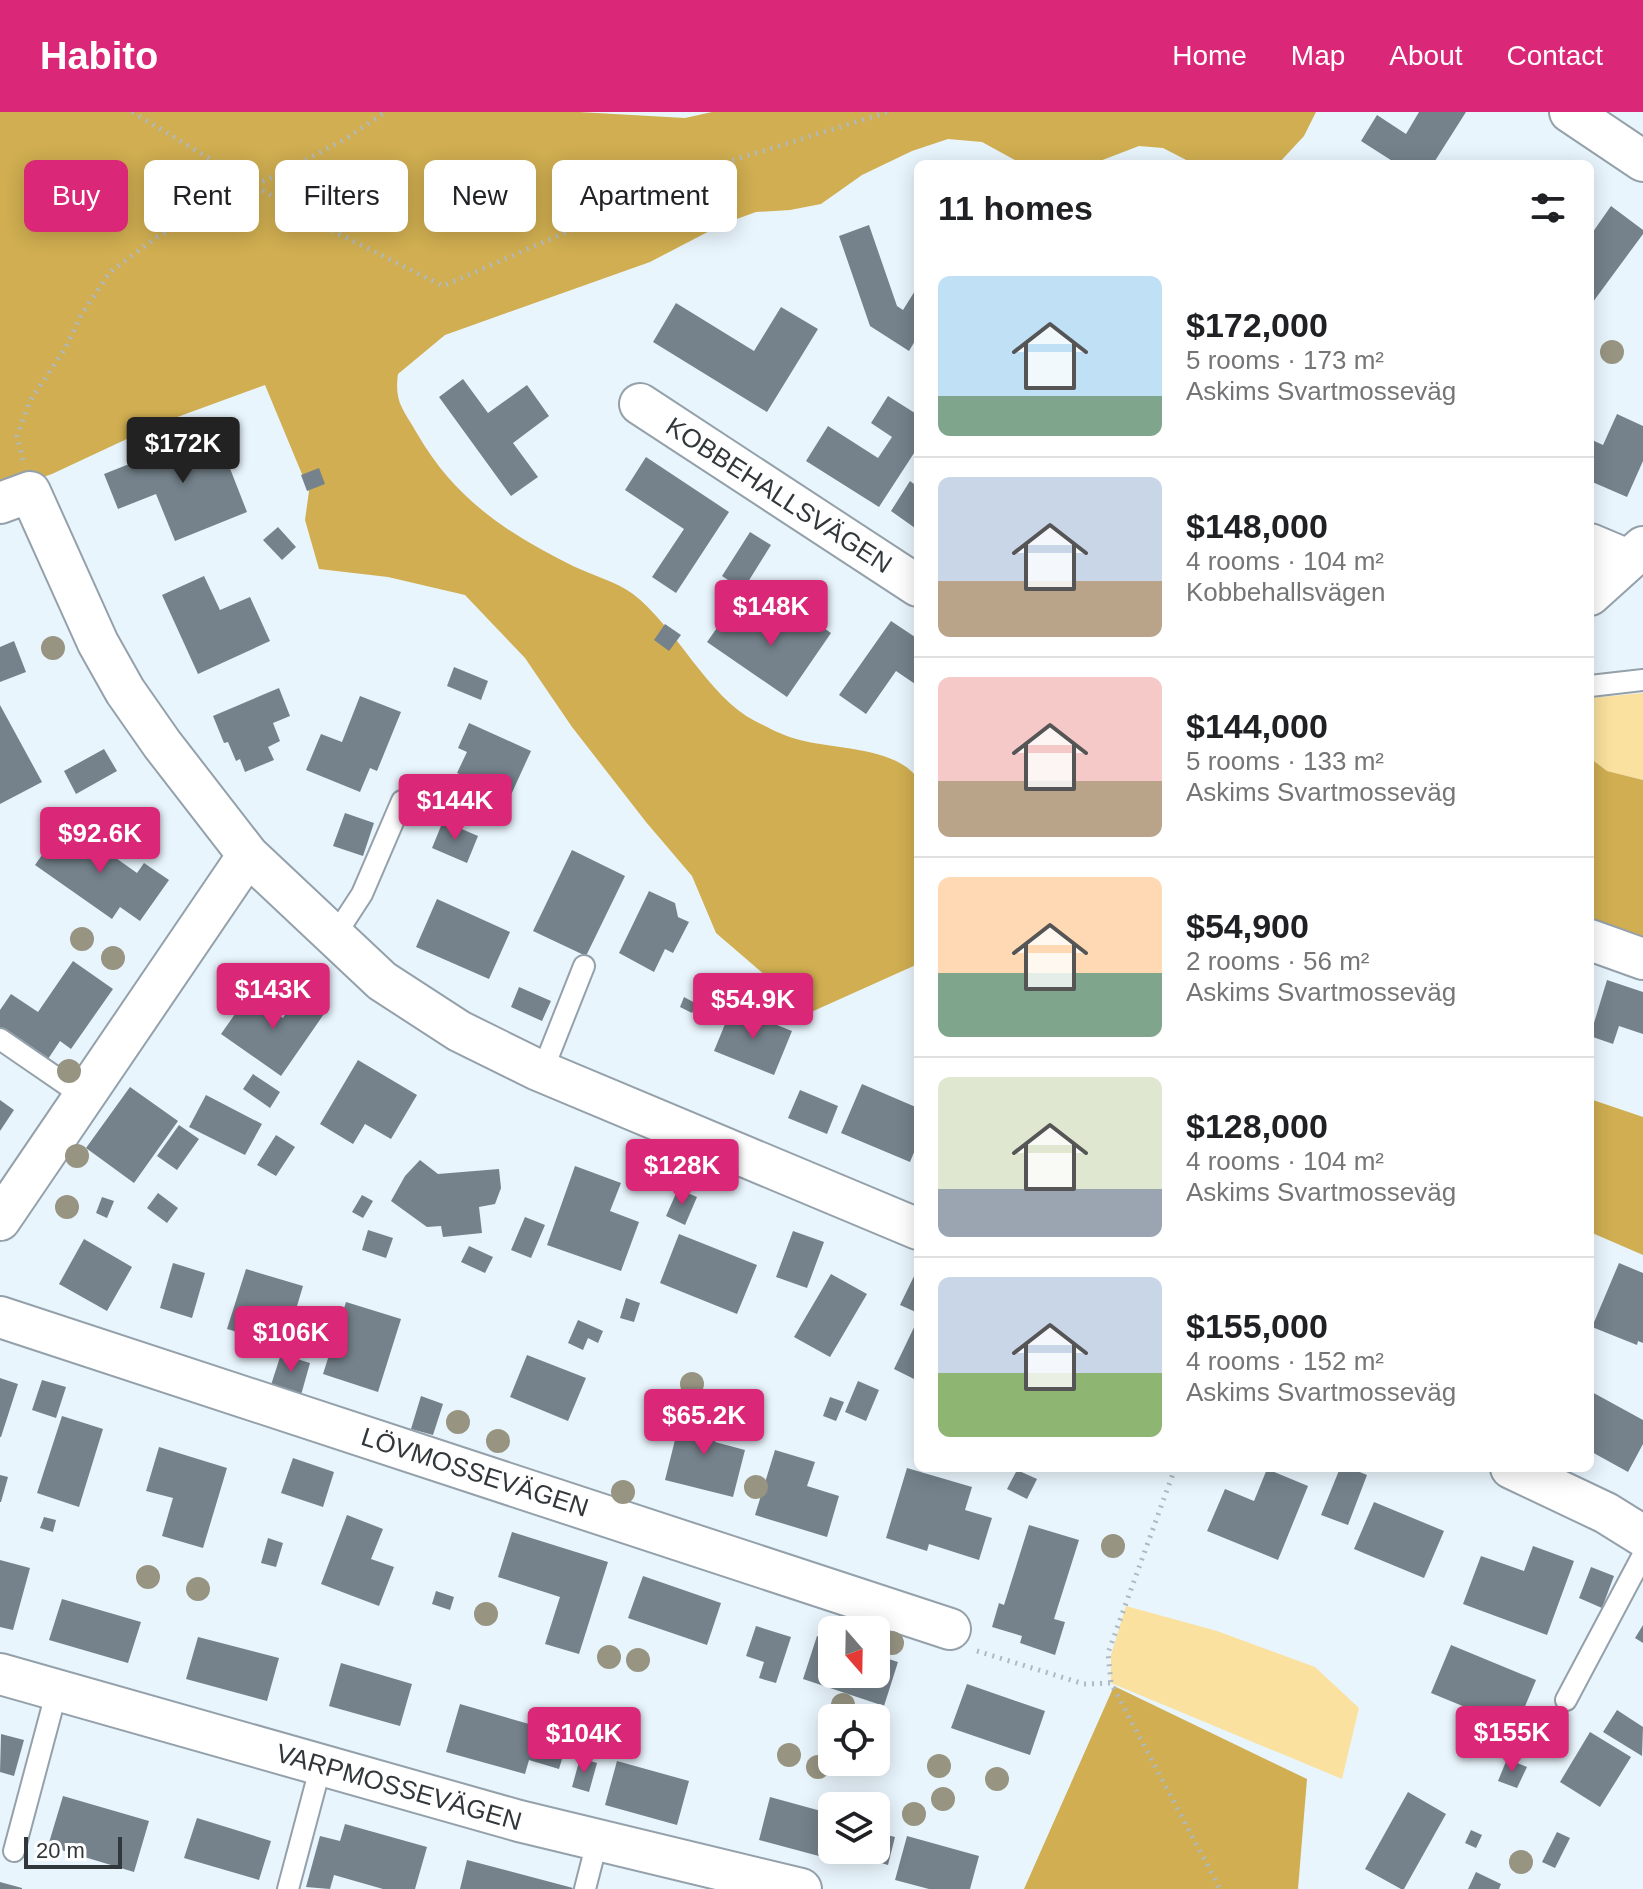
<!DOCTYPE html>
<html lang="en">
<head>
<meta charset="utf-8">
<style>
	:root { --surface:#fff; --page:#f2f2f2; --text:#202124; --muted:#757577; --line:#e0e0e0; --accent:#db2777 }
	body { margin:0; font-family:Helvetica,sans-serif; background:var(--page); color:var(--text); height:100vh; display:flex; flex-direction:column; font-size:30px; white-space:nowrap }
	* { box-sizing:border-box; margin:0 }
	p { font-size:26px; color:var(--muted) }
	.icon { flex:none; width:44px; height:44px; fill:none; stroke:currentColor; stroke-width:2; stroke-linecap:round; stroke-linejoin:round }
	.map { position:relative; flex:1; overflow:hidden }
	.details { position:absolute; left:914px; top:48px; width:680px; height:1312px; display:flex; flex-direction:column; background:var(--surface); border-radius:12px; box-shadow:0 4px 20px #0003 }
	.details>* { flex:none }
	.guide { position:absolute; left:24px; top:48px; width:760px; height:72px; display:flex; gap:16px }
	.needle { width:52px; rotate:160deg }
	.controls { position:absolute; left:818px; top:1504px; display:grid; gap:16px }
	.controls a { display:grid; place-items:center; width:72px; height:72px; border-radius:12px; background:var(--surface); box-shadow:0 4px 20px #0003; font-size:40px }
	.scale { position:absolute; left:24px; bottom:20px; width:98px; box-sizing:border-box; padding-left:8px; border:4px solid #31373a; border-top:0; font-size:22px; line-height:28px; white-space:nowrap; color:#31373a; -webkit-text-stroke:6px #fff; paint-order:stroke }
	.price { position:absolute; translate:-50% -68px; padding:0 18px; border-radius:8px; background:var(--accent); color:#fff; font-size:26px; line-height:52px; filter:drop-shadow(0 2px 4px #0008) }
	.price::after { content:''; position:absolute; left:50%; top:48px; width:24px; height:18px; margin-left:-12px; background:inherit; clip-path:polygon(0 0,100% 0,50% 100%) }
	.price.current { background:#222; color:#fff }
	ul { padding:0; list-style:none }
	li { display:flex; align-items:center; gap:24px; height:200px; padding:0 24px }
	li+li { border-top:2px solid var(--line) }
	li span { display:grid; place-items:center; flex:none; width:224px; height:160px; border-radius:12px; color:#555 }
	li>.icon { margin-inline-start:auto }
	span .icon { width:96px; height:96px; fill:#fffc; stroke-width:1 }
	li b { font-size:34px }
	h2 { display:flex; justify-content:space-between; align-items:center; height:96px; padding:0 24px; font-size:34px }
	.chip { padding:0 28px; border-radius:12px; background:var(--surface); box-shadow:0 4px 20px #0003; font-size:28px; line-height:72px }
	.chip.current { background:var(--accent); color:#fff }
	header { display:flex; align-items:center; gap:48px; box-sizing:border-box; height:112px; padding:0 40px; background:var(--accent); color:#fff }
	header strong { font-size:38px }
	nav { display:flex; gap:44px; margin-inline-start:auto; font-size:28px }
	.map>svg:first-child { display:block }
	.green { fill:#fae19f }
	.forest { fill:#d0ae51 }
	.building { fill:#75828b }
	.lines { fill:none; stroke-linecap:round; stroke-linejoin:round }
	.lane-casing { stroke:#94a1aa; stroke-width:24 }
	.street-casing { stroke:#94a1aa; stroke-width:44 }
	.path { stroke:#afb9c0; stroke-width:5; stroke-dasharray:2 6; stroke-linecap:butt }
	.lane { stroke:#fff; stroke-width:20 }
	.street { stroke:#fff; stroke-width:40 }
	.tree { fill:#979482 }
	.labels { text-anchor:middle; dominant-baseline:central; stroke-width:6; stroke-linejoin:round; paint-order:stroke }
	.street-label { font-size:26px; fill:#31373a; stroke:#fff }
</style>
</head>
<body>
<header>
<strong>Habito</strong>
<nav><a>Home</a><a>Map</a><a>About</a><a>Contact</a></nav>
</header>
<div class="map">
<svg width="1643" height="1777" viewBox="0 0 1643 1777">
	<rect width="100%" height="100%" fill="#e9f5fd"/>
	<path class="green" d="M1643,581V668L1607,659L1590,646V586Z
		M1126,1494L1217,1519L1315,1555L1359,1596L1342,1667L1111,1571V1543Z"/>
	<path class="forest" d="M0,0H579L685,6L712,0H1316L1304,24L1278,52H1194L1163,36L1139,34L1092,52H1022L982,30L948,27L912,39L862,63L821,92L790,98L756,100L723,112L650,150L445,223L398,262C394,291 404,298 418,323C455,387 508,422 573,454C592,463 617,470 633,482C676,515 708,585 755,609C769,616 785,625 800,628C833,637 897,635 918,667V852L809,901L716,821L692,764L646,710L572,615L525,546L465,483L388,465L319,457L305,408L309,379L265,273L161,311L52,362L0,380Z
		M1590,646L1607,659L1643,668V828L1590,810Z
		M1590,987L1643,1005V1143L1590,1120Z
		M1114,1574L1307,1667L1298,1777H1024Z"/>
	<path class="building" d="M1419,0H1466L1433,52H1397L1361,29L1377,3L1406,22Z
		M1611,94L1643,118V122L1590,194V124Z
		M869,113L897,194L903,198L918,174V224L909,239L870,214L839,124Z
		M676,191L754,239L781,195L818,217L767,300L653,230Z
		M463,267L488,301L527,273L549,304L513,331L538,365L511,384L439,285Z
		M888,284L918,303V335L879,395L806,349L828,314L878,346L892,325L871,311Z
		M1617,302L1643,314V349L1627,385L1590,369V327L1603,333Z
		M215,318L247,400L175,429L156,382L118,397L104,362Z
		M646,345L729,400L676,481L652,465L684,417L625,378Z
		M319,356L325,372L307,379L301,363Z
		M910,369L918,375V411L915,416L891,399Z
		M278,415L296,435L282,448L263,428Z
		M750,420L771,433L743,478L722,464Z
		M204,464L220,498L250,485L270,529L198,562L162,483Z
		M731,496L775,527L796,497L831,521L787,585L707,530Z
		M891,509L918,527V574L896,559L866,602L839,583Z
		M665,512L681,523L669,539L654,528Z
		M14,529L26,560L0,570V535Z
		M454,555L488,569L481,588L447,574Z
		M279,576L290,604L273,611L280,629L268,635L274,648L245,660L240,647L236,649L228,630L224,631L213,604Z
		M360,584L401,600L377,659L370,656L360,680L306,658L321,622L342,630Z
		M0,593L42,670L0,692Z
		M469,611L531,639L510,685L457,661L467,640L458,636Z
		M104,637L117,659L76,682L64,659Z
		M345,701L374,711L363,744L333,734Z
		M443,709L478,724L467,751L432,736Z
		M65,710L137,761L144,751L169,768L140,809L120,795L112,807L35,753Z
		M572,738L625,764L586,844L533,819Z
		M649,779L675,791L678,805L689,810L673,841L665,837L654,860L619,841Z
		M437,787L510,820L489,867L416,835Z
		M73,849L113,877L71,937L60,929L46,950L0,919V898L11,882L38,900Z
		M1607,868L1643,880V922L1619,914L1613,932L1590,924Z
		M519,875L551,889L542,909L511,895Z
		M299,881L326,899L281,964L221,922L249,882L283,906Z
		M684,885L697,892L692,901L680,895Z
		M732,895L792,919L774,963L714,939Z
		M358,948L417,983L391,1027L365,1012L353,1032L320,1012Z
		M253,962L280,980L270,996L243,977Z
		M862,972L918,996V1031L910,1050L841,1021Z
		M130,975L178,1009L134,1071L86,1036Z
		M800,978L838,994L827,1022L788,1006Z
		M206,983L262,1012L245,1043L189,1015Z
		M0,988L14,998L0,1019Z
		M179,1013L199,1027L177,1058L157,1044Z
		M276,1023L295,1035L276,1064L257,1053Z
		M420,1048L438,1062L499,1057L501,1076L495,1092L479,1095L482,1121L443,1125L441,1114L427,1115L391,1089L405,1064Z
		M575,1054L621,1071L610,1099L639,1110L621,1159L547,1133Z
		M678,1077L697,1085L685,1113L666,1104Z
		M158,1081L178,1096L167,1111L147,1096Z
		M362,1083L373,1089L363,1106L352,1100Z
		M102,1085L114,1089L107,1106L96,1101Z
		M525,1105L545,1113L531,1146L511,1138Z
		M368,1118L393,1126L386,1146L362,1138Z
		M793,1119L824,1130L807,1176L776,1165Z
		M679,1122L757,1153L737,1202L660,1171Z
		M84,1127L132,1155L107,1199L59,1172Z
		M469,1134L493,1145L485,1161L461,1150Z
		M173,1151L205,1161L192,1206L160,1196Z
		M1619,1151L1643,1161V1231L1638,1229L1637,1233L1592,1215Z
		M918,1156V1201L900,1193Z
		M246,1157L303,1174L285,1234L227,1217Z
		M831,1162L867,1182L830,1245L794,1225Z
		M626,1186L640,1191L634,1210L620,1206Z
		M346,1190L401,1207L378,1280L323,1262Z
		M918,1207V1269L894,1257Z
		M578,1208L603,1219L598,1231L588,1226L583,1238L568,1231Z
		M281,1242L310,1251L301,1283L271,1273Z
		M527,1243L586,1266L568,1309L510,1285Z
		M0,1266L18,1272L1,1325H0Z
		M42,1268L66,1275L56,1306L32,1298Z
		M858,1269L879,1278L866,1309L845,1300Z
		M1590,1279L1643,1308V1332L1628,1360L1590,1339Z
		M421,1284L443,1292L433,1323L411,1317Z
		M830,1285L844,1290L836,1309L823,1304Z
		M682,1300L720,1309L715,1330L745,1338L733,1385L665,1368Z
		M62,1304L103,1317L79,1395L37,1381Z
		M159,1335L227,1356L203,1436L162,1424L173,1386L146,1379Z
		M775,1338L815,1350L807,1374L839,1384L827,1425L755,1403Z
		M293,1346L334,1360L323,1395L281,1381Z
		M907,1356L972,1375L965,1398L992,1406L979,1448L929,1432L927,1439L886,1426Z
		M1340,1356H1350L1367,1363L1348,1413L1321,1403Z
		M1267,1357L1308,1374L1278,1448L1207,1419L1225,1377L1254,1389Z
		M1017,1358L1037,1367L1027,1387L1007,1377Z
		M0,1363L8,1365L1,1390H0Z
		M1374,1390L1444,1419L1424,1466L1354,1437Z
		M347,1403L383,1417L371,1447L394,1455L379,1494L321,1472Z
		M44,1405L56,1408L53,1420L40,1416Z
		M1029,1413L1079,1428L1054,1507L1065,1510L1055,1543L1020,1531L1022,1524L992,1515L999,1491L1004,1493Z
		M512,1420L608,1450L579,1542L545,1532L560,1485L498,1465Z
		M268,1426L283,1431L276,1455L261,1451Z
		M1533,1434L1574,1449L1547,1523L1463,1492L1481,1444L1524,1459Z
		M0,1448L30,1456L13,1518L0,1515Z
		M1591,1455L1614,1464L1602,1496L1579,1486Z
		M643,1464L721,1491L707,1533L628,1506Z
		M436,1479L454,1485L450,1498L432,1492Z
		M62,1487L141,1510L128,1551L49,1528Z
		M1643,1513V1531L1635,1526Z
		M756,1514L791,1525L776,1571L759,1566L764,1550L746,1544Z
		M817,1524L832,1528V1562H876V1543L898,1550L884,1594L803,1567Z
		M198,1525L279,1546L267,1589L186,1567Z
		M1451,1533L1536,1568L1516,1616L1431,1581Z
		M341,1551L412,1572L400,1614L329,1594Z
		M967,1572L1045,1599L1030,1643L951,1616Z
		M460,1592L536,1614L540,1600L573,1610L559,1657L529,1648L525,1662L446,1640Z
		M1617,1598L1643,1615L1642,1644L1603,1620Z
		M1590,1620L1631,1645L1600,1695L1560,1670Z
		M1,1622L24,1628L14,1664L0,1660Z
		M580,1646L597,1651L589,1680L572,1675Z
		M1507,1647L1527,1655L1517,1676L1498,1669Z
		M617,1649L689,1669L677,1713L605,1693Z
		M1408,1680L1446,1702L1404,1777H1401L1365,1757Z
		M63,1684L149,1709L134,1760L48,1734Z
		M770,1685L832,1702L830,1747L759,1728Z
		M197,1706L271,1729L259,1768L184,1746Z
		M345,1712L427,1735L415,1777H383L334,1763L330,1777L306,1775L320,1724L340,1729Z
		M1471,1718L1482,1723L1476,1736L1465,1731Z
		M876,1720L895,1725L888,1753L853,1743L855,1738H876Z
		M1557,1720L1570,1726L1555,1756L1542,1750Z
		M907,1724L979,1744L970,1777H929L895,1768Z
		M467,1748L573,1776L572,1777H460Z
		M1476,1760L1501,1772L1499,1777H1468Z
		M0,1770L22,1776V1777H0Z"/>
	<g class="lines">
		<defs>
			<path id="lane" d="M1590,574L1643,568
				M334,825L362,782L402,689
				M0,927L83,984
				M542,960L584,854
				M1566,1588L1643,1443
				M14,1739L57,1578
				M288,1777L321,1653
				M585,1777L597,1730"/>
			<path id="street" d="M1570,0L1643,49
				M640,292L918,474
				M0,391L30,380L98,531L125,579L162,632L248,743L382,869L459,919L538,958L918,1117
				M1590,432L1628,448
				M1590,483L1643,435
				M1590,828L1643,847
				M0,1108L248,743
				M0,1205L950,1517
				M1511,1356L1606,1401L1643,1424
				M0,1562L519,1709L801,1777"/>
		</defs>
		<use href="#lane" class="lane-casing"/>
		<use href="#street" class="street-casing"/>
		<path class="path" d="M132,0L317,111L443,174L724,51L888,0
			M23,348L17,324L30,289L66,235L81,203L110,160L157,125L220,89L285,59L347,26L385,0
			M1175,1356L1108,1541L1111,1571L1220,1777
			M977,1539L1084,1572L1111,1571"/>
		<use href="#lane" class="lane"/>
		<use href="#street" class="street"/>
	</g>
	<g class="tree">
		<circle cx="1612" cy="240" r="12"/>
		<circle cx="53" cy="536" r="12"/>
		<circle cx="82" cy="827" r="12"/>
		<circle cx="113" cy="846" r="12"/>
		<circle cx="69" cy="959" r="12"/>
		<circle cx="77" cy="1044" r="12"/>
		<circle cx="67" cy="1095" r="12"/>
		<circle cx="692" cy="1272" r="12"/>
		<circle cx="458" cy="1310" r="12"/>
		<circle cx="498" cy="1329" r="12"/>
		<circle cx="756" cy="1375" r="12"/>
		<circle cx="623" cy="1380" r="12"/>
		<circle cx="1113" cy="1434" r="12"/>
		<circle cx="148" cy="1465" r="12"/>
		<circle cx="198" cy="1477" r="12"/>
		<circle cx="486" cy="1502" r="12"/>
		<circle cx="892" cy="1531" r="12"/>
		<circle cx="609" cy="1545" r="12"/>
		<circle cx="638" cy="1548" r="12"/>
		<circle cx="843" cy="1593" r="12"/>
		<circle cx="597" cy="1629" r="12"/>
		<circle cx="789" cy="1643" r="12"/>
		<circle cx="939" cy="1654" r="12"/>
		<circle cx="818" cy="1655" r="12"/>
		<circle cx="997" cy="1667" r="12"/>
		<circle cx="943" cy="1687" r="12"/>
		<circle cx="914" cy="1702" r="12"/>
		<circle cx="1521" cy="1750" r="12"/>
	</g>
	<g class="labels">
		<g class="street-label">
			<text transform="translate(779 383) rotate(33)">KOBBEHALLSVÄGEN</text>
			<text transform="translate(475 1360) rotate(18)">LÖVMOSSEVÄGEN</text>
			<text transform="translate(399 1675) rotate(16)">VARPMOSSEVÄGEN</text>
		</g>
	</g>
</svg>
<div class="controls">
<a><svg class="needle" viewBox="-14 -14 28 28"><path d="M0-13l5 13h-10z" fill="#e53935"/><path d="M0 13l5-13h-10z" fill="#757577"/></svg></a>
<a><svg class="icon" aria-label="locate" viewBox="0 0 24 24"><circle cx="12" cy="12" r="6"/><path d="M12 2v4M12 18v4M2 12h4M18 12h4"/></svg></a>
<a><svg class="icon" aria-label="layers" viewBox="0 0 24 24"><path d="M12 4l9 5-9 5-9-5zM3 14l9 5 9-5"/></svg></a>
</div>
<div class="scale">20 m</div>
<b class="price current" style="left:183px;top:373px">$172K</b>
<b class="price" style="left:771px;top:536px">$148K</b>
<b class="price" style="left:455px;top:730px">$144K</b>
<b class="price" style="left:100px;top:763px">$92.6K</b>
<b class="price" style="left:273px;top:919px">$143K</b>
<b class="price" style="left:753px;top:929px">$54.9K</b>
<b class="price" style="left:682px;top:1095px">$128K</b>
<b class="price" style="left:291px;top:1262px">$106K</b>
<b class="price" style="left:704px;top:1345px">$65.2K</b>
<b class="price" style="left:1512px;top:1662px">$155K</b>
<b class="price" style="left:584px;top:1663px">$104K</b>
<div class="guide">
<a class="chip current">Buy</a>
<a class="chip">Rent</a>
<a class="chip">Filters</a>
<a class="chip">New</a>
<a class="chip">Apartment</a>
</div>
<section class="details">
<h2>11 homes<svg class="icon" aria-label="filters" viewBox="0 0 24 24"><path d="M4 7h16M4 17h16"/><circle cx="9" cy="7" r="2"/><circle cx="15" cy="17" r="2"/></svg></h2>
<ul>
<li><span style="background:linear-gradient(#bfe0f5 75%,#7fa58c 0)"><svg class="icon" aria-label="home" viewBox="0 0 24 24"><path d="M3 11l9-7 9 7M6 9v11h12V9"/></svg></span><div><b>$172,000</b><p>5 rooms · 173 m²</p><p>Askims Svartmosseväg</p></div></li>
<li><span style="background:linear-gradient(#c9d6e8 65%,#b9a48a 0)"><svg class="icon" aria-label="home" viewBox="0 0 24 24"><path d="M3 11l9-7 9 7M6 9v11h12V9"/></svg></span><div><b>$148,000</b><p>4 rooms · 104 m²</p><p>Kobbehallsvägen</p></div></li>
<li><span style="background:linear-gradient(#f6c9c9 65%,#b9a48a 0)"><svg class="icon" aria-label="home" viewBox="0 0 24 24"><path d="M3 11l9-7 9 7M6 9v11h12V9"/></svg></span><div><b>$144,000</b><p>5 rooms · 133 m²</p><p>Askims Svartmosseväg</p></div></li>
<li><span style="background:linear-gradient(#ffd9b3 60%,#7fa58c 0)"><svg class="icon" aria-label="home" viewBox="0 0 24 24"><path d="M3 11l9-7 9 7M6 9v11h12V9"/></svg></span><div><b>$54,900</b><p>2 rooms · 56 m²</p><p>Askims Svartmosseväg</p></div></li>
<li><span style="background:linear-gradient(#dfe7d0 70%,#9aa5b1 0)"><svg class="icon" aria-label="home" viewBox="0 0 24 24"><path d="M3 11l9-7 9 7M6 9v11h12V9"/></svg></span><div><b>$128,000</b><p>4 rooms · 104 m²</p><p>Askims Svartmosseväg</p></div></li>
<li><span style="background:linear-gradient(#c9d6e8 60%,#8fb573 0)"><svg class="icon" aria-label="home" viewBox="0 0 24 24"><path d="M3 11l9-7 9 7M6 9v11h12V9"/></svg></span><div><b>$155,000</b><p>4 rooms · 152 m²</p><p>Askims Svartmosseväg</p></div></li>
</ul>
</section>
</div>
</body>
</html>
